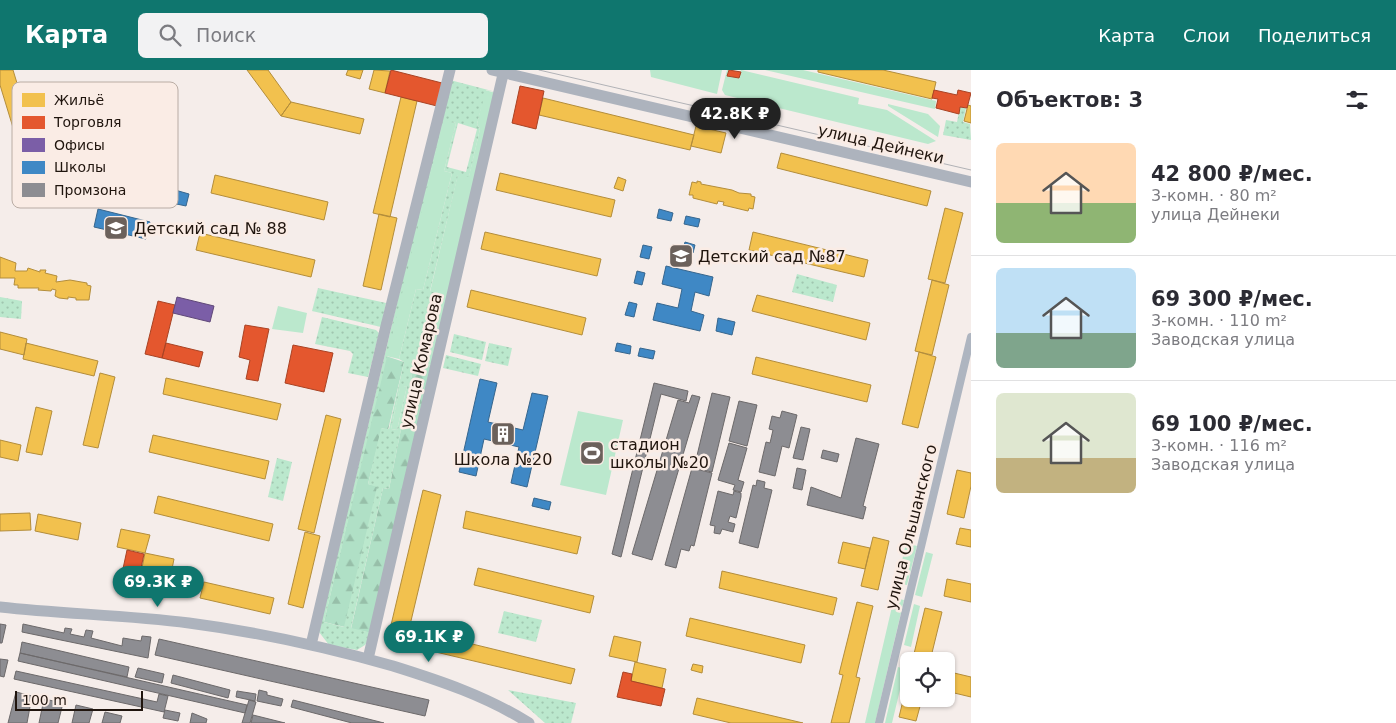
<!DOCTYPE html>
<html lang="ru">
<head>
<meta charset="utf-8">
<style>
	:root { --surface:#fff; --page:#f2f2f3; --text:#2b2b33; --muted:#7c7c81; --line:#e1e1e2; --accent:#0f766e }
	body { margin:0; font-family:"DejaVu Sans",sans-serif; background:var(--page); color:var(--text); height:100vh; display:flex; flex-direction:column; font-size:19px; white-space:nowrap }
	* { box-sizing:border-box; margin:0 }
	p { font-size:16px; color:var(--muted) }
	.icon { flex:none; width:28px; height:28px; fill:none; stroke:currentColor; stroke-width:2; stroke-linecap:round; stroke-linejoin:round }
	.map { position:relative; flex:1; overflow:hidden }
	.sheet { display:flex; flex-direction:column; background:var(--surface); width:425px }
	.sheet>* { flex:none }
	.controls { position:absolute; left:900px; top:582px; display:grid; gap:10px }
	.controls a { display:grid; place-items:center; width:55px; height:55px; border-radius:8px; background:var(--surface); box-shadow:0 1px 4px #0004; font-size:25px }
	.scale { position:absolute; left:15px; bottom:12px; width:128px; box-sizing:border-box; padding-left:5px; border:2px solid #20150e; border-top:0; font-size:14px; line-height:18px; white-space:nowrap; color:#20150e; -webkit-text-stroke:4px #faece5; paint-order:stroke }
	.price { position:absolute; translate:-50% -42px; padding:0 11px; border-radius:18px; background:var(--accent); color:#fff; font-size:16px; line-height:32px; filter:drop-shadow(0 1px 2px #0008) }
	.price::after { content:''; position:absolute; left:50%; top:30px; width:15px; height:11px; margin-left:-8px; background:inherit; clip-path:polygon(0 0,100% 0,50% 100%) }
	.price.current { background:#222; color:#fff }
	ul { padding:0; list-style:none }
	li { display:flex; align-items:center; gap:15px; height:125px; padding:0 25px }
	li+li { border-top:1px solid var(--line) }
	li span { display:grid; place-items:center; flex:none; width:140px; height:100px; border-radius:8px; color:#555 }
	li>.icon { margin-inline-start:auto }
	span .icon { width:60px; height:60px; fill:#fffc; stroke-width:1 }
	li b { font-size:21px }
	h2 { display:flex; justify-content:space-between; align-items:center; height:60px; padding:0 25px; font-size:21px }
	header { display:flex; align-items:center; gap:30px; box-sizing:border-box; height:70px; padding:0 25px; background:var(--accent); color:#fff }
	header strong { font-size:24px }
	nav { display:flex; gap:28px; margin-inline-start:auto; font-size:18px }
	.search { width:350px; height:45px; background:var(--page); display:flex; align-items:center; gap:12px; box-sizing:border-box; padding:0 18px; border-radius:8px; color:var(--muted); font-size:19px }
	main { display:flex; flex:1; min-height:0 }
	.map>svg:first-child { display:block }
	.grass { fill:#bbe8cd }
	.forest { fill:url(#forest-firs) }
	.park { fill:url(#park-dots); fill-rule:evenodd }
	.homes { fill:#f2c14e; stroke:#b38d3b }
	.shops { fill:#e4572e; stroke:#a94324 }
	.offices { fill:#7b5ea7; stroke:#604879 }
	.schools { fill:#3f88c5; stroke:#36668e }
	.industry { fill:#8d8d92; stroke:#6c696a }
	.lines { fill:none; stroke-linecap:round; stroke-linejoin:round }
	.street { stroke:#aeb5c0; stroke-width:8 }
	.secondary { stroke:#adb3bd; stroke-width:11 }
	.tram { stroke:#b1b2b6; stroke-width:1 }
	.labels { text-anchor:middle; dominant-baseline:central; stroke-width:5; stroke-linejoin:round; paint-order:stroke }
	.street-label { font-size:16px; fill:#20150e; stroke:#faece5 }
	.poi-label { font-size:16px; fill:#20150e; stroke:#faece5; text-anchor:start }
	.key { fill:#faece5; stroke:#b9aca4; stroke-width:1 }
	.key-label { font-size:14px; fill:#20150e }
</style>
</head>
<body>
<header>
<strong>Карта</strong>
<div class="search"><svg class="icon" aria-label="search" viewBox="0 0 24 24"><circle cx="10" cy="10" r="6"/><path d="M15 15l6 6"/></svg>Поиск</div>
<nav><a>Карта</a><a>Слои</a><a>Поделиться</a></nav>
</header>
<main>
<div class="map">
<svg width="971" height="653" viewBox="0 0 971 653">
	<defs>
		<pattern id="forest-firs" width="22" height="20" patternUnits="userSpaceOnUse" patternTransform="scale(1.25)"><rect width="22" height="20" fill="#b0e0c6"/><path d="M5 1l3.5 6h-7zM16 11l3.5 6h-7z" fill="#97bfa9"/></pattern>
		<pattern id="park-dots" width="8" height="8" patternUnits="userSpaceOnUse" patternTransform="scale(1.25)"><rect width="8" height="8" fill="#bbe8cd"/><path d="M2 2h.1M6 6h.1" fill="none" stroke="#a0c6af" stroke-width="1.8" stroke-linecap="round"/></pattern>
	</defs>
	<rect width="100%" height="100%" fill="#f5edea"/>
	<path class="grass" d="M650,0H722L717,24L651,7Z
		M727,0H729L728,6L739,8L741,0L859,28L858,34L887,40L936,71L928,74L725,25L722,20Z
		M765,0H803L936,31L935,39Z
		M485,20L496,23L432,295L422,293L438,224L430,222L458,104L469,106L480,59L477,54Z
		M888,34L928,44L940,56L938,67L888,36Z
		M443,50L456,53L444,101L452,103L423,220L416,219L399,289L386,286Z
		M278,236L307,243L303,263L272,259Z
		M407,316L397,360L391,359L400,317Z
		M578,341L623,350L606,425L560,415Z
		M906,473L917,476L907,515L897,513Z
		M926,482L933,484L922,527L915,525Z
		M894,528L904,530L875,653H865Z
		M914,534L920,536L911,577L904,575Z
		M898,597L905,599L892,653H885Z"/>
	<path class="forest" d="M386,286L404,292L388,360L382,358L368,414L378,416L345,557L324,552Z
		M414,294L433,297L372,563L351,559L383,418L389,419Z"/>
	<path class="park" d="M450,10L496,22L372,564L365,575L357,580L329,575L319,562ZM486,20L496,22L431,295L422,292L438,224L430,221L458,105L469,107L480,59L477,54ZM443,51L456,53L444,101L452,103L423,220L416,219L399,289L404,292L389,359L381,358L368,414L377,417L344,557L324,552ZM458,53L477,59L466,102L447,97ZM420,294L432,297L372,563L351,558L383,418L389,419L414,295ZM407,316L397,360L391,359L400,318Z
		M960,37L966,38L963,52L970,54L971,70L943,65L946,50L957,52Z
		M797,204L837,215L833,232L792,222Z
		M318,218L386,233L381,257L312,241Z
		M0,227L22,231L21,249L0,247Z
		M322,247L376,260L379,263L368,307L348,303L353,284L350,281L315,274Z
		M454,264L486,272L482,290L450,282Z
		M489,273L512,278L508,296L485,291Z
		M446,285L481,294L478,306L443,298Z
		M277,388L292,392L283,431L268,427Z
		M504,541L542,550L536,572L498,563Z
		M508,620L576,633L571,653H545Z"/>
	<path class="homes" d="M0,0H13L45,105L29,110L0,15Z
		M247,0H268L291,32L281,46Z
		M348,0H363L360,9L346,5Z
		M374,0L390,1L385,23L369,19Z
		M818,0H883L936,12L932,29L818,2Z
		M401,27L417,31L390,147L373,143Z
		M543,28L694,65L690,80L539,45Z
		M291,32L364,49L360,64L281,46Z
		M968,35L971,36V53L964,51Z
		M696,56L726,63L721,83L691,76Z
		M781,83L931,121L927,136L777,98Z
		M500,103L615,130L611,147L496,120Z
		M215,105L328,132L324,150L211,123Z
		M618,107L626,110L623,121L614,118Z
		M697,111L701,112V114L732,120L739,123L751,124V126L755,127L753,139L749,138L748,141L723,135L724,132L718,131L717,134L693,128V125H689L692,112L697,113Z
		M945,138L963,143L945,213L928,209Z
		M379,144L397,148L381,220L363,216Z
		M485,162L601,189L597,206L481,179Z
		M753,162L868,190L864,207L749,180Z
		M200,163L315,190L311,207L196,180Z
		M0,187L16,193L15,201H27L28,198L40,202V200H46L45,203L57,206L56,212L70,210L87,213V215L91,216L89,230H76V228L68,227V229L59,228L55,226L56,220L52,219L51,221L38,220L39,218H18V215H14L15,208H0Z
		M932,210L949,215L932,285L915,281Z
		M471,220L586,248L582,265L467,237Z
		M757,225L870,253L866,270L752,241Z
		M0,262L27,269L24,285L0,279Z
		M26,273L98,291L94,306L23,289Z
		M919,282L936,287L918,358L902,354Z
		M756,287L871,315L867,332L752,304Z
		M100,303L115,307L98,378L83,375Z
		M166,308L281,334L277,350L163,324Z
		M36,337L52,341L42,385L26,382Z
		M326,345L341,349L314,463L298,459Z
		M153,365L269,391L265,409L149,382Z
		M0,370L21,375L18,391L0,387Z
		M957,400L971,403V416L964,448L947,444Z
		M423,420L441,425L405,576L387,572Z
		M158,426L273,454L269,471L154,443Z
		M466,441L581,467L577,484L463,458Z
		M30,443L31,460L0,461V444Z
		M38,444L81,453L78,470L35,461Z
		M960,458L971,460V477L956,474Z
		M121,459L150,465L145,483L117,477Z
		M305,462L320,466L303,538L288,534Z
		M873,467L889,471L878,520L861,516Z
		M843,472L870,478L865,499L838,493Z
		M145,483L174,489L170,509L141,503Z
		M478,498L594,526L590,543L474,515Z
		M722,501L837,528L833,545L719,518Z
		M947,509L971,514V532L944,526Z
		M204,512L274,528L270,544L200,528Z
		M857,532L873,536L856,607L860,608L849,653H831L843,605L839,604Z
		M925,538L942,542L930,591L913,588Z
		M690,548L805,575L801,593L686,566Z
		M427,563L575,599L571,614L423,579Z
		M614,566L641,572L637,592L609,586Z
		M635,592L666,599L662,618L631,611Z
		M693,594L703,596L702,603L691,600Z
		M950,602L971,607V627L946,621Z
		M909,606V629H922L916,651L899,647Z
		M697,628L803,653H731L693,644Z"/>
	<path class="shops" d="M391,0L442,13L437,36L385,23Z
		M729,0L741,2L739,8L727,6Z
		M520,16L544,21L536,59L512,53Z
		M934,20L957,25L958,20L971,23L967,38L960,37L959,44L936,38L938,29L932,28Z
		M158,231L175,235L162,288L145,284Z
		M245,255L269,259L258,311L246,309L250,290L239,287Z
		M166,273L203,282L199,297L162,288Z
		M293,275L333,283L324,322L285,313Z
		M127,480L144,484L135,526L118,522Z
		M623,602L632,604L631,611L665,619L661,636L617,627Z"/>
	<path class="offices" d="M177,227L214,236L210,252L173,243Z"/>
	<path class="schools" d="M175,120L189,124L186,136L172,133Z
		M98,139L150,152L146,169L94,157Z
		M659,139L673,143L671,151L657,148Z
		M686,146L700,149L698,157L684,154Z
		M685,172L695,175L693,183L683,180Z
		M643,175L652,177L649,189L640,187Z
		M666,196L713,207L709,226L695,222L691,241L704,245L700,261L653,250L657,233L678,238L682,219L662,214Z
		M637,201L645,203L642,215L634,213Z
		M629,232L637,234L634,247L625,245Z
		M718,248L735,252L732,265L716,261Z
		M617,273L631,276L630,284L615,281Z
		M640,278L655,281L653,289L638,286Z
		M480,309L497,313L488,352L523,360L532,323L548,326L527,417L511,413L519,377L484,369L476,406L459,402Z
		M534,428L551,432L549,440L532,436Z"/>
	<path class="industry" d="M654,313L688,321L686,331L661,324L621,487L612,484Z
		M712,323L730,327L712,402L694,398Z
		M692,325L700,327L652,490L632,484L678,330L689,333Z
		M739,331L757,335L747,376L729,371Z
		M782,341L797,345L789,378L782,376L775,406L759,402L766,372L770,373L773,360L769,359L772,346L780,348Z
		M801,357L810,359L803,390L793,388Z
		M856,368L879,374L863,436L866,437L863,449L807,435L811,417L841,428Z
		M729,373L747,378L738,410L744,412L741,422L733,420L735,415L718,410Z
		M823,380L839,384L837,392L821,388Z
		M692,398L712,403L694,476L691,475L689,481L681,479L676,498L665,495Z
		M797,398L806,400L802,420L793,418Z
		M757,410L765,412L764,418L772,420L758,478L739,473L753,415L756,416Z
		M718,421L733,425L734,421L741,423V427L736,448L730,446L728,452L735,454L733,462L722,459L720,464L714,463L715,456L710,455Z
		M0,554L6,555L2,573H0Z
		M23,554L64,563L65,558L72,559L70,564L84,567L86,560L93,561L91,568L122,576L123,568L141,571L142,566L151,567L148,588L22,562Z
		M159,569L429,630L425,646L155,585Z
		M22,572L129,597L127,607L20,583Z
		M20,583L247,635L245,643L18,591Z
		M0,589L8,590L4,607L0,606Z
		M138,598L164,604L162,613L135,607Z
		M16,601L157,632L159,624L168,626L164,642L14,609Z
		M173,605L230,620L228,628L171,613Z
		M259,620L267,622V625L283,629L281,636L257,631Z
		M237,621L256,624L255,631L236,627Z
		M16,622L32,626L27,653H8Z
		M44,629L63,633L58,653H39Z
		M249,630L256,632L250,653H242Z
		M293,630L384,653H352L291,637Z
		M76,635L93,639L89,653H72Z
		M165,640L180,643L178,651L163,648Z
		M105,642L122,646L120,653H102Z
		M192,643L207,649L206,653H190Z
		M253,645L285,653H251Z"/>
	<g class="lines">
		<path class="street" d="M879,653L971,267"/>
		<path class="secondary" d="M492,0L971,112
			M0,537C63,544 126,545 189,553C258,562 326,577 393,596C441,611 486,626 529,653
			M311,575L385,260L450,0
			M368,589L504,0"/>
		<path class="tram" d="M539,0L971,100"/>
	</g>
	<defs>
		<symbol id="school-square" viewBox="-11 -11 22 22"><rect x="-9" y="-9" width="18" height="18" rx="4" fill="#6b615b" stroke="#faece5"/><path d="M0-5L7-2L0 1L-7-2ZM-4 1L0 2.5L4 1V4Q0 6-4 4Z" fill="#fff"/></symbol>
		<symbol id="building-square" viewBox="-11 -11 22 22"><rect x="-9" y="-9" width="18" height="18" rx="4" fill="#6b615b" stroke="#faece5"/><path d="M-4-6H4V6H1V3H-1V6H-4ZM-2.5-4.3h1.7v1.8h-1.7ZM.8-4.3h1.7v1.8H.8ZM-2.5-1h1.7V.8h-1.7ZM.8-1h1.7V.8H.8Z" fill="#fff"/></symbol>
		<symbol id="stadium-square" viewBox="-11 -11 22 22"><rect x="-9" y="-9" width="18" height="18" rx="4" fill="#6b615b" stroke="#faece5"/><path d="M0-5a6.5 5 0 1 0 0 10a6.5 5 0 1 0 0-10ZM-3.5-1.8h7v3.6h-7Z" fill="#fff"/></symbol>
	</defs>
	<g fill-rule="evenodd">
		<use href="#school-square" x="102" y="144" width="28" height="28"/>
		<use href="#school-square" x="667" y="172" width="28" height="28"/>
		<use href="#building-square" x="489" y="350" width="28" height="28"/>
		<use href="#stadium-square" x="578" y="369" width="28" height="28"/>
	</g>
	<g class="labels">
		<g class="street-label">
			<text transform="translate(881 74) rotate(13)">улица Дейнеки</text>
			<text transform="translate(421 291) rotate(-77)">улица Комарова</text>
			<text transform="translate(911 457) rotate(-76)">улица Ольшанского</text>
		</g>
		<g class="poi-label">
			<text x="134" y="158">Детский сад № 88</text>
			<text x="698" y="186">Детский сад №87</text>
			<text x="610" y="374">стадион<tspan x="610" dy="18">школы №20</tspan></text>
			<text x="503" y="389" text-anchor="middle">Школа №20</text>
		</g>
	</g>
	<rect x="12" y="12" width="166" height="126" rx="8" class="key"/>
	<rect x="22" y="23" width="23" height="14" fill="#f2c14e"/>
	<rect x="22" y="46" width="23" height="13" fill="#e4572e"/>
	<rect x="22" y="68" width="23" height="14" fill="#7b5ea7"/>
	<rect x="22" y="91" width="23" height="13" fill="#3f88c5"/>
	<rect x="22" y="113" width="23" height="14" fill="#8d8d92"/>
	<g class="key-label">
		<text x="54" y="35">Жильё</text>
		<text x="54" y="57">Торговля</text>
		<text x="54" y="80">Офисы</text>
		<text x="54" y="102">Школы</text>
		<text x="54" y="125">Промзона</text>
	</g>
</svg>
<div class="controls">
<a><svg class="icon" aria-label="locate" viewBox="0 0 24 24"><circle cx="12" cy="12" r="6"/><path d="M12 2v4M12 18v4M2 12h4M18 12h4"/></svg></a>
</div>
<div class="scale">100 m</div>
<b class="price current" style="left:735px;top:70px">42.8K ₽</b>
<b class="price" style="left:158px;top:538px">69.3K ₽</b>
<b class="price" style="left:429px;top:593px">69.1K ₽</b>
</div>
<section class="sheet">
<h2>Объектов: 3<svg class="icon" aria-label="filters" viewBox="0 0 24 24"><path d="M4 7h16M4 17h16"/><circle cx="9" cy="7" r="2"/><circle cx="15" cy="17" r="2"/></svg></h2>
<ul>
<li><span style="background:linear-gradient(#ffd9b3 60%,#8fb573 0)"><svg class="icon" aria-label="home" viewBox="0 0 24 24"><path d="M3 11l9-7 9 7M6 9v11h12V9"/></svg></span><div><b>42 800 ₽/мес.</b><p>3-комн. · 80 m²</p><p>улица Дейнеки</p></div></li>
<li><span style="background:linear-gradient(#bfe0f5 65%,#7fa58c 0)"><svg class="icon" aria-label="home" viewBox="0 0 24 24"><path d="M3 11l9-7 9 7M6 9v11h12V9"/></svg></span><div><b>69 300 ₽/мес.</b><p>3-комн. · 110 m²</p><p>Заводская улица</p></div></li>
<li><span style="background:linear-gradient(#dfe7d0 65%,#c2b280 0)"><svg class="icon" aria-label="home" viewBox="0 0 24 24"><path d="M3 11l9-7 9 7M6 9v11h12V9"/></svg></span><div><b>69 100 ₽/мес.</b><p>3-комн. · 116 m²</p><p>Заводская улица</p></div></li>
</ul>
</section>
</main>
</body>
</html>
